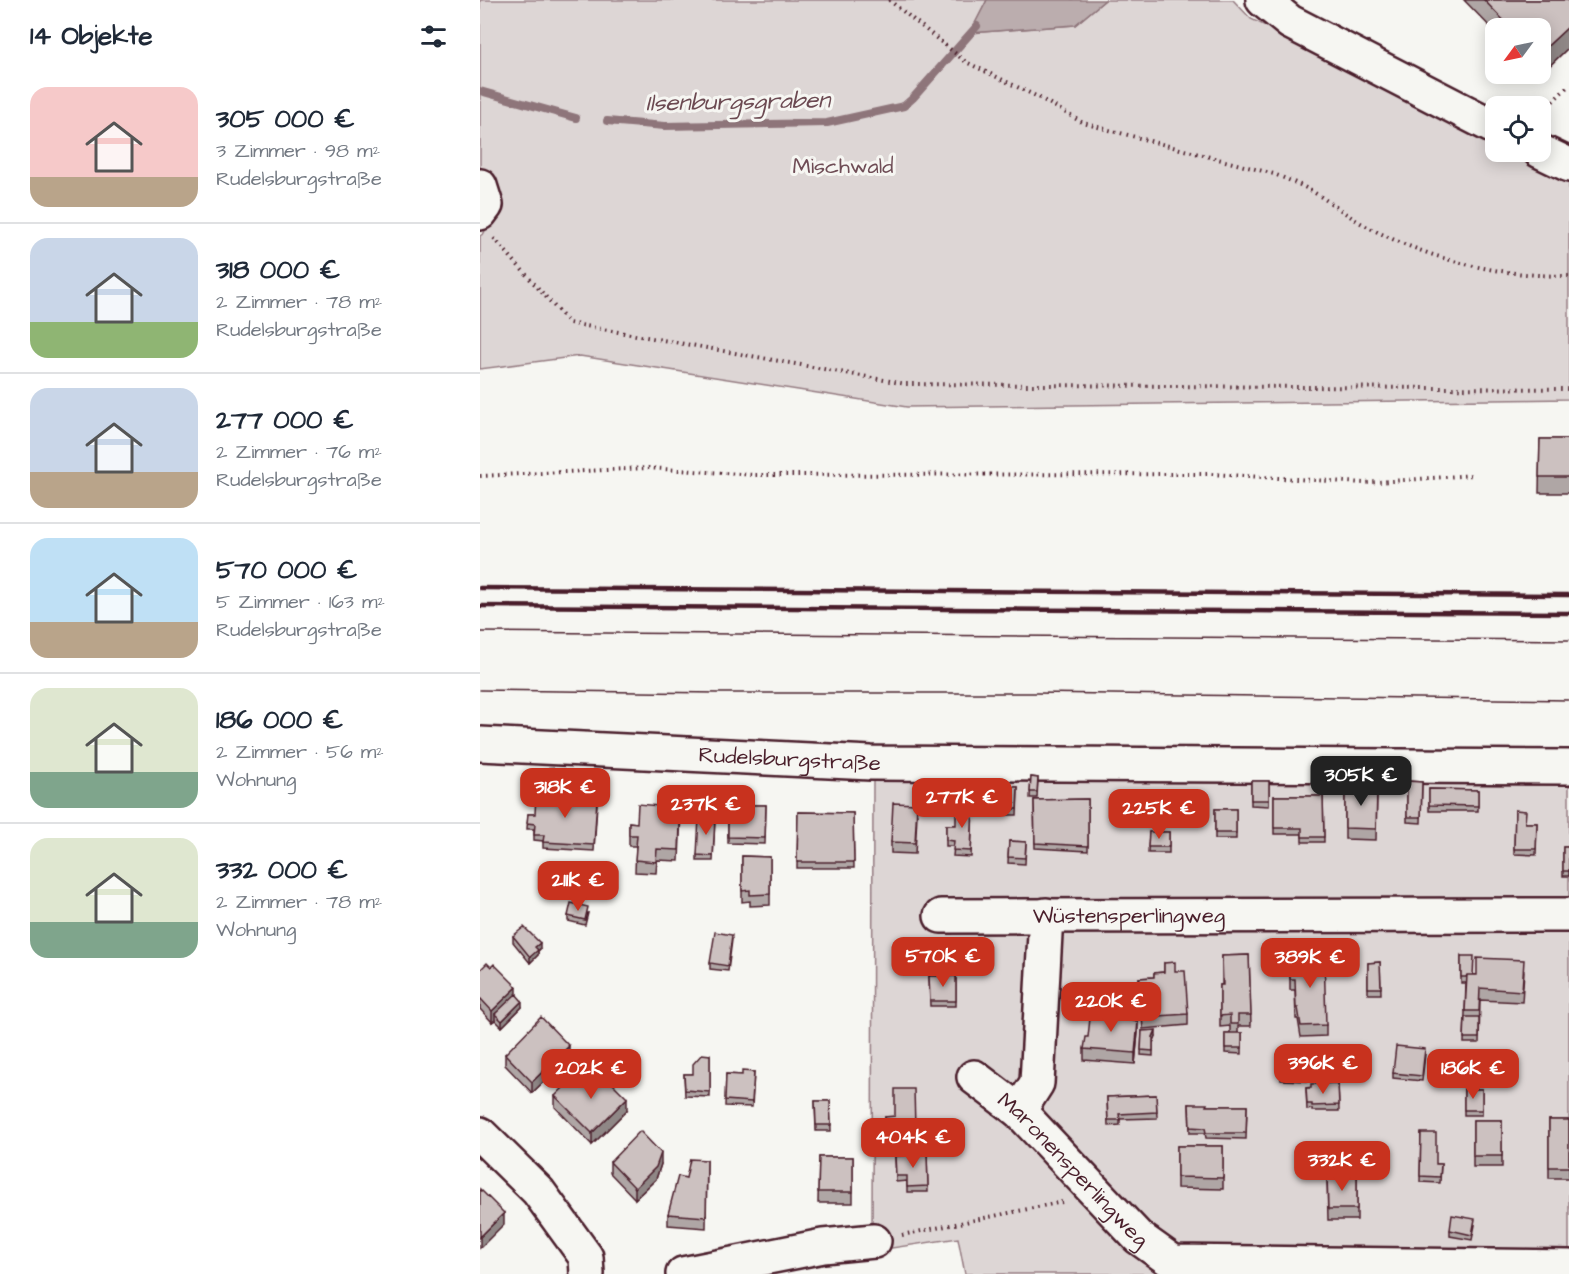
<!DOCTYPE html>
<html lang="de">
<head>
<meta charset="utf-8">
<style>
	:root { --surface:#fff; --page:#f2f2f3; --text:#1f2937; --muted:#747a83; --line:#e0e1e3; --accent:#c8321e }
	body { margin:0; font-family:"Architects Daughter",sans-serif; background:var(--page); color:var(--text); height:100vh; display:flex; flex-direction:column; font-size:22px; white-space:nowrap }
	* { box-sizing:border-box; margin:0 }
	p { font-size:20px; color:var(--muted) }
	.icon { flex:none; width:33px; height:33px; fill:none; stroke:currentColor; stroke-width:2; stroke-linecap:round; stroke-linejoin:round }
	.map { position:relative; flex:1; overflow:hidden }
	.details { display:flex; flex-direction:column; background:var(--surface); width:480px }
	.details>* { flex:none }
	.needle { width:39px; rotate:237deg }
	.tools { position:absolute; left:1005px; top:18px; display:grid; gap:12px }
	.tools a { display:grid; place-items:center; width:66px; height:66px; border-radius:12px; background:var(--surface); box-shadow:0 3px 15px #0003; font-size:30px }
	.price { position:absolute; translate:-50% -51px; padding:0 14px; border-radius:12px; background:var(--accent); color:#fff; font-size:20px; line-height:39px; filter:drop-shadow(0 2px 3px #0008) }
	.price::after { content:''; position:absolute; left:50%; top:36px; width:18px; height:14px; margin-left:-9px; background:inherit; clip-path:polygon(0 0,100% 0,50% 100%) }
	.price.selected { background:#222; color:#fff }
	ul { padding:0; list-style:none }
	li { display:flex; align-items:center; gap:18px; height:150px; padding:0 30px }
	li+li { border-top:2px solid var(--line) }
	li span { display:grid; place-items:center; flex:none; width:168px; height:120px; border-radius:18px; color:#555 }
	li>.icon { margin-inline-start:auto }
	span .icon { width:72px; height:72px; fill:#fffc; stroke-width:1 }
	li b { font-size:26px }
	h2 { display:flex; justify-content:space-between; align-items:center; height:72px; padding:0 30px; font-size:26px }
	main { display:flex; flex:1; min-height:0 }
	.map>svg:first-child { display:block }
	.green { fill:#ddd6d5; stroke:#947a80; stroke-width:1.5 }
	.water { fill:#bbadae; stroke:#8e747a; stroke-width:1.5 }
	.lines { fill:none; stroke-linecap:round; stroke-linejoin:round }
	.stream { stroke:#8e747a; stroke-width:8 }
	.minor-casing { stroke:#4a1f2b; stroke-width:38 }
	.path { stroke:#4a1f2b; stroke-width:4; stroke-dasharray:1.5 4.5; stroke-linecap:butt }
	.minor { stroke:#f6f6f2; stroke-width:33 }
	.tram { stroke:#4a1f2b; stroke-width:1.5 }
	.rail { stroke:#4a1f2b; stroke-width:4.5 }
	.wall { fill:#afa6a5; stroke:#4a1f2b; stroke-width:1.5 }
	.shaded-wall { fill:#8f8786; stroke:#4a1f2b; stroke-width:1.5 }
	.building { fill:#ccc1c0; stroke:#4a1f2b; stroke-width:1.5 }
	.labels { text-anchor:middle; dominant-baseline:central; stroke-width:6; stroke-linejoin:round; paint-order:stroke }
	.park-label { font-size:22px; fill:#6f4d56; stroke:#f6f6f2 }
	.street-label { font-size:22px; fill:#4a1f2b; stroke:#f6f6f2 }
	.water-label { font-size:24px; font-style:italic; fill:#6c4a52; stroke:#f6f6f2 }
</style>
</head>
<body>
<main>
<section class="details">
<h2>14 Objekte<svg class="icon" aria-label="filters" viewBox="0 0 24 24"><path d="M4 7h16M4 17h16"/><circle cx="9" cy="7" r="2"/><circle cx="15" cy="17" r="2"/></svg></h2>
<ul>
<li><span style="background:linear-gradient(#f6c9c9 75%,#b9a48a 0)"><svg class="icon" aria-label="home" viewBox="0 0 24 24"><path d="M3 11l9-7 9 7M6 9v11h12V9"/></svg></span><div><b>305 000 €</b><p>3 Zimmer · 98 m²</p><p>Rudelsburgstraße</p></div></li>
<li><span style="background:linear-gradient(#c9d6e8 70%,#8fb573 0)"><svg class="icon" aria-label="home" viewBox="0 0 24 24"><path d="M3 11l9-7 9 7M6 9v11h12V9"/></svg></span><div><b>318 000 €</b><p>2 Zimmer · 78 m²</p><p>Rudelsburgstraße</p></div></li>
<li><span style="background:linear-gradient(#c9d6e8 70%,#b9a48a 0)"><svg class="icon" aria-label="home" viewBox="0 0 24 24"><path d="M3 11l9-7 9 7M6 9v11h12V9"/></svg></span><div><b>277 000 €</b><p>2 Zimmer · 76 m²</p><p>Rudelsburgstraße</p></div></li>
<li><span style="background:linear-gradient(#bfe0f5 70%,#b9a48a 0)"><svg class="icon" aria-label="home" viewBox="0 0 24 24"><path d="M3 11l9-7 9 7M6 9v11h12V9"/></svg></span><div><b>570 000 €</b><p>5 Zimmer · 163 m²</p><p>Rudelsburgstraße</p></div></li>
<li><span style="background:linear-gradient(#dfe7d0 70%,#7fa58c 0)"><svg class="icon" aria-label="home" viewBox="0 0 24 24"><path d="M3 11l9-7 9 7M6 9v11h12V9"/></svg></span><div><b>186 000 €</b><p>2 Zimmer · 56 m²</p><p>Wohnung</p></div></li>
<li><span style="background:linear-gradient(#dfe7d0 70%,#7fa58c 0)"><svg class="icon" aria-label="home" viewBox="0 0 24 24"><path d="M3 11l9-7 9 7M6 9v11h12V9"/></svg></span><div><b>332 000 €</b><p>2 Zimmer · 78 m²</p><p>Wohnung</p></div></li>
</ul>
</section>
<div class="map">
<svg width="1089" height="1274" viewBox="0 0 1089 1274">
	<rect width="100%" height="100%" fill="#f6f6f2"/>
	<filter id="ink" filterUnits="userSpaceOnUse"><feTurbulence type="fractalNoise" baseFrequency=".0167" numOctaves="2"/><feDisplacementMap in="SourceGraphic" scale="12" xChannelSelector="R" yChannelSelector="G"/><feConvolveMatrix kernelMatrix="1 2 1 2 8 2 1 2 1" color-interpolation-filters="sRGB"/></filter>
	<g filter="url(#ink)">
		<path class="green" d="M0,0H507L491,33L595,25L625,0H753L771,19L1015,137L1016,152H1045L1089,173V399L427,407L100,356L0,369V236L4,233L16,206L0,168Z
			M393,778L1089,785V1274H485L478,1238L392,1251Z"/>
		<path class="water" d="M507,0H625L595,25L490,33Z"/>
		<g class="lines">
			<path class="stream" d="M0,91L96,118
				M127,121L185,126L347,123L424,106L433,98L497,26"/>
			<defs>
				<g id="minor">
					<path d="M783,0L810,22L1016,128"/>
					<path d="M1060,151L1089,165"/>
					<path d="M0,186L6,205L0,213"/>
					<path id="s1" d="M0,744L391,763L1089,767"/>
					<path id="s2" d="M461,916L1089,915"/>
					<path id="s3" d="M494,1077L539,1111L658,1237L693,1262L1089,1267"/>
					<path d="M539,1111L557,1083L566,915"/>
					<path d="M0,1134L58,1191L106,1257L107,1274"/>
					<path d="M203,1274L343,1246L394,1241"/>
				</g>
			</defs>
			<use href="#minor" class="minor-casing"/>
			<path class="path" d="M409,0L486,62L560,98L603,123L794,174C804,178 814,182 824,187C846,198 864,214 886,226C950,260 1016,276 1089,276
				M1060,114L1089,85
				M14,238L89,323L426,384L1089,389
				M0,476L168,468L275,475L731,474L884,483L993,475
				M422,1235L582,1202"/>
			<use href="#minor" class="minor"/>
			<path class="tram" d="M0,632L1089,640
				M0,690L238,693H556L1089,700"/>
			<path class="rail" d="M0,588L1089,595
				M0,606L1089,613"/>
		</g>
		<path class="wall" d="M984,0H1089V47L1058,77L1054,74H1060V28H1016V33Z
			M1060,439H1089V493H1059Z
			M551,777L558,778L557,798H550Z
			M771,781H789V806L771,805Z
			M927,781L942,782L941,823L927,822Z
			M527,787H538L537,815H527Z
			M949,789L998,790V811H949Z
			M865,790L897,791L896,840L865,839Z
			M794,796H843L844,842H822V834H794Z
			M93,798L117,804L114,851L63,848V841L54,840V829H47L48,814H55Z
			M608,799V851L555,848L554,800Z
			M248,805H286L285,844L248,843Z
			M493,805L491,857L473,856L474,846H466V825H476Z
			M735,809H756V839H735Z
			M1035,810L1045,823H1057L1056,855L1034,854Z
			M201,811L199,861L177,860L176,873L155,872L156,846H149V822L157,823Z
			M318,812L373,813L374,868H317Z
			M437,815L435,854L411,853V842Z
			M235,818L233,861H217V855Z
			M669,832H689V853H668Z
			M529,841L546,842L545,864L528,863Z
			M1083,847H1089V876H1083Z
			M262,856L290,857V905L270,906V901L262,902Z
			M108,913L105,925L88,921V916Z
			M33,936L60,949L58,951V955L50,963L33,942Z
			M252,940L248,971L230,969V963Z
			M769,955L771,1026H758V1033H762V1054L745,1053V1033H750V1026L740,1027V985H742V956Z
			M981,956L994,975L1044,971L1042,1002L1000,1000L999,1043H984L986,983H981Z
			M900,962L901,994H888V963Z
			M684,963L695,971L708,1014V1025L663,1029L659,978L674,977V973L684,972Z
			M810,963L846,1025V1036L821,1037L818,1019H816L815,990H810Z
			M0,970L37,996L42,1007L22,1027L15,1020L12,1022L0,1009Z
			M449,976H476V1006H450Z
			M631,1019L658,1032L655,1064L604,1060V1049L608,1037Z
			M662,1031L676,1036L673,1043V1056L661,1055Z
			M25,1054L89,1057L52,1093L25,1065Z
			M230,1055V1097L205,1096L204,1074H213Z
			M800,1055L811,1065L827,1066L828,1081L801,1080Z
			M945,1055L942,1081L913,1078V1073Z
			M274,1072L272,1107L245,1106L246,1074L262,1075Z
			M858,1083L859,1111H832V1109L827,1110L826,1088Z
			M984,1089H1002V1115H984Z
			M676,1095L677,1118L640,1119V1125L628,1126L627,1097Z
			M75,1096L147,1110L112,1145L75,1107Z
			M335,1101H350L351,1131H336Z
			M709,1104L726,1106H767L766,1139L726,1138L725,1133H710Z
			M405,1117L435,1128V1133L405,1132Z
			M993,1120H1022V1167H993Z
			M1069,1120H1089V1178H1069Z
			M941,1133L956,1164H961L960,1183L940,1182Z
			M697,1146H743V1189L697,1188Z
			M447,1154L448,1192H427V1181L416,1182L415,1156Z
			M339,1157H373V1203H338Z
			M227,1160L226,1228L188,1225V1214L206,1178Z
			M130,1162L181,1164L176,1179L155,1199L130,1173Z
			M847,1176H877V1220H848Z
			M995,1225L992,1240L970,1236V1230Z"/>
		<path class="shaded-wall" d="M1089,26V47L1058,77V74H1060V53Z
			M60,943V949L58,951V955L50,963V957L55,947Z
			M37,987V998L15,1014V1020L12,1022V1011Z
			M42,1001V1007L22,1027V1021Z
			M658,1021V1032L655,1064V1053Z
			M676,1030V1036L673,1043V1037Z
			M89,1046V1057L52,1093V1082Z
			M147,1098V1110L112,1145V1133Z
			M181,1153V1164L176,1179L155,1199V1188Z
			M24,1213V1224L0,1248V1237Z"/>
		<path class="building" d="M1004,0H1089V26L1060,53V28H1031Z
			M1060,439H1089V477H1059Z
			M551,777L558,778L557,792H550Z
			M771,781H789V800H771Z
			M927,781L942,782L941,817H927Z
			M878,783H893V790L897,791L896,829L865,828V790H878Z
			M527,787H538L537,809H527Z
			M949,789L998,790V806L949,805Z
			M79,793L90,794L93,798L117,799L114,845L63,842L64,835H54L55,824L47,823L48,814H55L56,795L75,796Z
			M794,796H843L844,837H822V828H794Z
			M179,798L201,799L199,850L177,849L176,862L155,860L157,835H149V822L157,823L158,804L179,806Z
			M608,799V846L555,843L554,800Z
			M413,803L437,804L435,843L411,842Z
			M248,805H286L285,838L248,837Z
			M476,805H493L491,851L473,850L474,841L466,840V825H476Z
			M735,809H756V833H735Z
			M1035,810L1046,811L1045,823H1057L1056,849H1034Z
			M318,812L373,813L374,862H317Z
			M219,817L235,818L233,856L217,855Z
			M669,832H689V847H668Z
			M529,841L546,842L545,858L528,857Z
			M1083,847H1089V871H1083Z
			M262,856L290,857V894L270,895V890L262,891Z
			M91,903L108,907L105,920L88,916Z
			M44,927L60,943L55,947L58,950L50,957L33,936Z
			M235,932L252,935L248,966L230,963Z
			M844,954L846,1025L821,1026L818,1008H816L815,979H810V963H815L816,955Z
			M769,955L771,1015H758V1024H750V1015L740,1016V985H743L742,956Z
			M981,956H994L993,975H987L986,977H981Z
			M997,958L1044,960L1042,991L1000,988L999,1011H985L987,975H997Z
			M695,962V971H705L708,1014L663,1017L659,978L674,977V973L684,972V963Z
			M900,962L901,988H888V963Z
			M7,963L11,967L14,964L37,987L12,1011L0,998V970Z
			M449,976H476V1001H450Z
			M36,994L42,1001L22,1021L15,1014Z
			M611,1009L631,1011L630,1019L658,1021L655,1053L604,1049L606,1037H608Z
			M61,1017L89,1046L52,1082L25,1054Z
			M985,1017H999V1038H984Z
			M676,1030L673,1037V1051L661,1050L662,1031Z
			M745,1033H762V1048H745Z
			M916,1046L945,1049L942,1076L913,1073Z
			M222,1054L230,1055V1092L205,1090L204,1074H213V1064Z
			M800,1055H811V1065L827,1066L828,1075H801Z
			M101,1070L116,1085L125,1076L147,1098L112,1133L75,1096Z
			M262,1071L274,1072L272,1102L245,1100L246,1074L262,1075Z
			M858,1083L859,1105L832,1106V1104H827L826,1088H831V1084Z
			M415,1089H434L435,1128L405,1126V1117L415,1116Z
			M984,1089H1002V1110H984Z
			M676,1095L677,1112L639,1114L640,1120H628L627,1097Z
			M335,1101H350L351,1125H336Z
			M709,1104H727L726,1106H767L766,1133H726L725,1128L710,1127Z
			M993,1120H1022V1156H993Z
			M1069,1120H1089V1167H1069Z
			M160,1131L181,1153L176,1167L155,1188L130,1162Z
			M941,1133H956V1164H961L960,1177L940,1176Z
			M697,1146H743V1178L697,1177Z
			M447,1154L448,1186L427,1187V1176H416L415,1156Z
			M339,1157H373V1192H338Z
			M210,1159L227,1160L226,1217L188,1214L198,1176L206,1178Z
			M847,1176H877V1209H848Z
			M0,1189L24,1213L0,1237Z
			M972,1215L995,1219L992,1235L970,1230Z"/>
	</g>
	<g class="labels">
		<g class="park-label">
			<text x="363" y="166">Mischwald</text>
		</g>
		<g class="street-label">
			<text stroke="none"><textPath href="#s1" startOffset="310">Rudelsburgstraße</textPath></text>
			<text stroke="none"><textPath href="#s2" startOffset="188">Wüstensperlingweg</textPath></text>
			<text stroke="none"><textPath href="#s3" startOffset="136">Maronensperlingweg</textPath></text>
		</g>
		<g class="water-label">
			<text transform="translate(258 102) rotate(-1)">Ilsenburgsgraben</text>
		</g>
	</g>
</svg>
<div class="tools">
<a><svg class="needle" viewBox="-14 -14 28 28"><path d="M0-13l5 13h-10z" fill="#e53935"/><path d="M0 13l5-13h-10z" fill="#747a83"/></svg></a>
<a><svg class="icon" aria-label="locate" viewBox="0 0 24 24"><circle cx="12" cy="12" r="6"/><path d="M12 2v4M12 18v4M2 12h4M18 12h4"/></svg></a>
</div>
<b class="price selected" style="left:881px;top:807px">305K €</b>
<b class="price" style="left:85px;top:819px">318K €</b>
<b class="price" style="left:482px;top:829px">277K €</b>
<b class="price" style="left:226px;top:836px">237K €</b>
<b class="price" style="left:679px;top:840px">225K €</b>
<b class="price" style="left:98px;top:912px">211K €</b>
<b class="price" style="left:463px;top:988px">570K €</b>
<b class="price" style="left:830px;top:989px">389K €</b>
<b class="price" style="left:631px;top:1033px">220K €</b>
<b class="price" style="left:843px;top:1095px">396K €</b>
<b class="price" style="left:111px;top:1100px">202K €</b>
<b class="price" style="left:993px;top:1100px">186K €</b>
<b class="price" style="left:433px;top:1169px">404K €</b>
<b class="price" style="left:862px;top:1192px">332K €</b>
</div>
</main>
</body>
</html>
